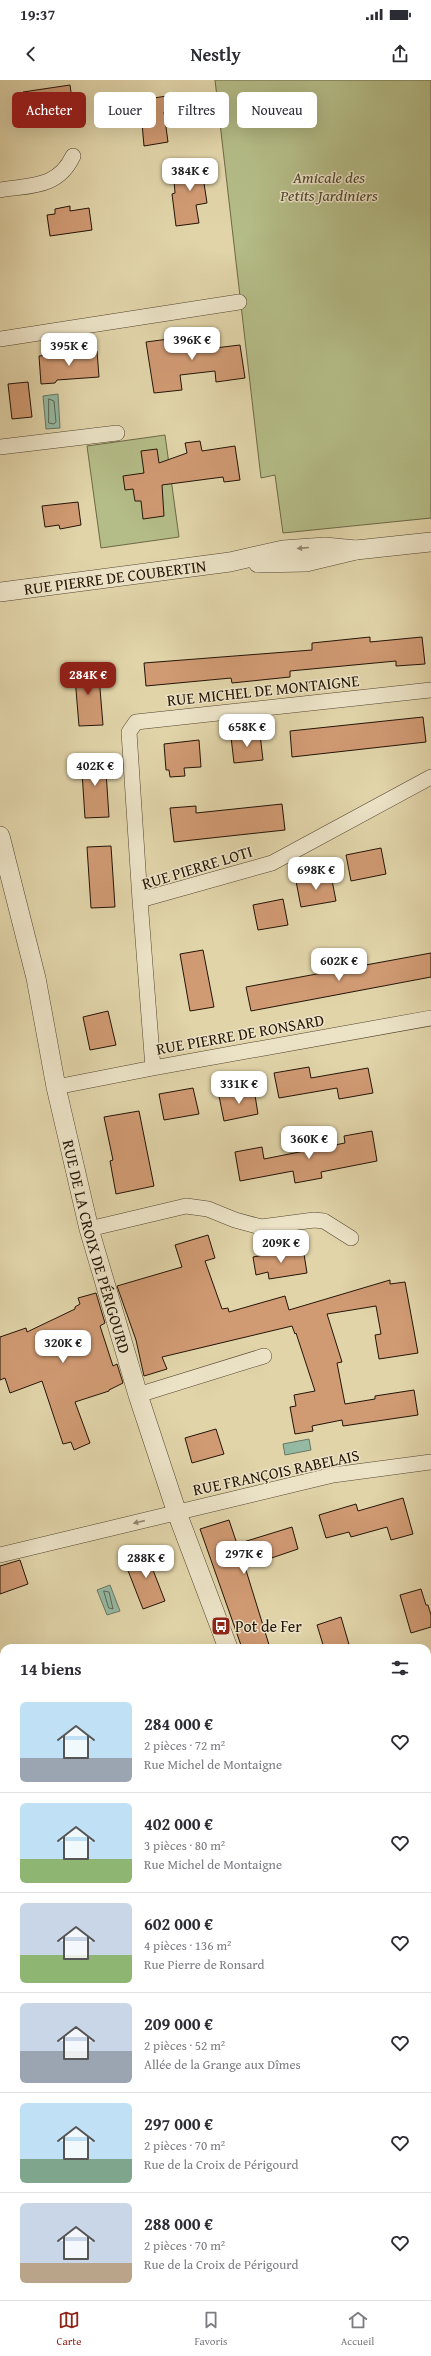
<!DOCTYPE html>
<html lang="fr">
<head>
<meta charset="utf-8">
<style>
	:root { --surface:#fff; --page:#f2f2f3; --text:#2b2b33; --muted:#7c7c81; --line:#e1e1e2; --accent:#8f2418 }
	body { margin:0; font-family:"Gentium Book Plus",serif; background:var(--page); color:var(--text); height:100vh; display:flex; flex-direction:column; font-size:15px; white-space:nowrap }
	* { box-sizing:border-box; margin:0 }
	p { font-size:13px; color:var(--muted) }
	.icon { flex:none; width:22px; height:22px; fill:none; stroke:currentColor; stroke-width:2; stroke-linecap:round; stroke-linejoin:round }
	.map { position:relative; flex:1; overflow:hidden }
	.sheet { position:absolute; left:0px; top:1564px; width:431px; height:656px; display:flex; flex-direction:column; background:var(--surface); border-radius:12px 12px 0 0; box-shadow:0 4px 16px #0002 }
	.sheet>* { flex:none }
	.top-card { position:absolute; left:12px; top:12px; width:407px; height:36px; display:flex; gap:8px }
	.price { position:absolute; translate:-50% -34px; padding:0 9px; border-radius:8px; background:#fff; color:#222; font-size:13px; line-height:26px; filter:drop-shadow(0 1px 2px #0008) }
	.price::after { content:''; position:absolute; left:50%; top:24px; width:12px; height:9px; margin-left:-6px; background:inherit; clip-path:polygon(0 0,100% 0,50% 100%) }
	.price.selected { background:var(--accent); color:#fff }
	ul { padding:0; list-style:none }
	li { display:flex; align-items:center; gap:12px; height:100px; padding:0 20px }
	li+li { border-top:1px solid var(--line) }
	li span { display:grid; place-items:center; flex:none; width:112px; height:80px; border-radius:6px; color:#555 }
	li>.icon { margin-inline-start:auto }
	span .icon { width:48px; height:48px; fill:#fffc; stroke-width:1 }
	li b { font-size:17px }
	h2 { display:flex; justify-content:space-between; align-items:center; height:48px; padding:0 20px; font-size:17px }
	.tag { padding:0 14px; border-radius:6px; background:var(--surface); box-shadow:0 4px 16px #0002; font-size:14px; line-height:36px }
	.tag.selected { background:var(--accent); color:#fff }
	.status { display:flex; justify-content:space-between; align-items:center; height:28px; padding:0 20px; background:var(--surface); direction:ltr }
	.status svg { height:11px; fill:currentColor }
	header { display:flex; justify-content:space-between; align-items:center; height:52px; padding:0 20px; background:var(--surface); font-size:18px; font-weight:600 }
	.tabs { display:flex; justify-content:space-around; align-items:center; height:56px; border-top:1px solid var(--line); background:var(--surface); font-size:11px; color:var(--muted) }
	.tabs a { display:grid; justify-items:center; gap:2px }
	.tabs .selected { color:var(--accent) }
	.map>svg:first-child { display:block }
	.green { fill:#b4bc87; stroke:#6c6846 }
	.water { fill:#95b9a3; stroke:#677764 }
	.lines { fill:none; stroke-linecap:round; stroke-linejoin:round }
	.shore { stroke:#5c6654; stroke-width:1 }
	.building { fill:#d09a73; stroke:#231406 }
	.minor-casing { stroke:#52442f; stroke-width:16 }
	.tertiary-casing { stroke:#52442f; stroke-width:20 }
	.minor { stroke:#ece3c7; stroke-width:15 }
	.tertiary { stroke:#ece3c7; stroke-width:19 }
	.oneway { fill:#928670 }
	.labels { text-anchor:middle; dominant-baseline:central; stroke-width:3; stroke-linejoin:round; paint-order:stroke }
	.park-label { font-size:16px; font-style:italic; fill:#4e462d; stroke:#ece3c7 }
	.street-label { font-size:16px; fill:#231406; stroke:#ece3c7 }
	.poi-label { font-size:16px; fill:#231406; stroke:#ece3c7; text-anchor:start }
</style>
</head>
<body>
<div class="status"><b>19:37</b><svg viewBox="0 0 49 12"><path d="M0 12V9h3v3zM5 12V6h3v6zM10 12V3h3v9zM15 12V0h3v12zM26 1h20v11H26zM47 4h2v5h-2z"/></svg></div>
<header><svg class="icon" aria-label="back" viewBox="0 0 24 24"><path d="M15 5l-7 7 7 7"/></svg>Nestly<svg class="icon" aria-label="share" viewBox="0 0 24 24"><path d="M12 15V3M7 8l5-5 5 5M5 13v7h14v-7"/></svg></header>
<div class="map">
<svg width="431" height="2220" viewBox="0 0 431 2220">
	<rect width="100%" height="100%" fill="#e1d4a9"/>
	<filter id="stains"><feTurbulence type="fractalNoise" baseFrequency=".005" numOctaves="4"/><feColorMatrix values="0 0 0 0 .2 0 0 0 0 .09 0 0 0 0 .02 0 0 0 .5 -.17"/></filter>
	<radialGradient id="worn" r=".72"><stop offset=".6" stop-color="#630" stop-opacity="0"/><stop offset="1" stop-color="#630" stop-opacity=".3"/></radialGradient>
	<path class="green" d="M215,0H431V438L283,453L275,395L261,398Z
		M165,355L179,457L101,468L87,366Z
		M4,2188V2216H297L299,2220H0V2189Z"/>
	<path class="water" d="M58,314L60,348L46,349L43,316Z
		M309,1359L311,1370L285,1375L283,1364Z
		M110,1505L120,1531L107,1535L97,1510Z"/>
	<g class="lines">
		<path class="shore" d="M49,319L54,321L56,342L54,344L49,343Z
			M104,1511L109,1512L113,1529L109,1528Z"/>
	</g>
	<path class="building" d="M70,5L73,26L51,29L52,36L27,40L23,12Z
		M167,16L169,31L164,32L168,62L144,66L140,20Z
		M208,82L211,103H204L207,123L196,125L199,143L176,146L172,114L175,113L173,87Z
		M70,126V131L89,128L92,150L50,156L47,135L55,134V129Z
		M214,253L215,268L240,265L245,298L216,302L215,291L180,295L182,310L154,313L146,262Z
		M97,271L99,297L57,300L55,303L41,304L39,276Z
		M28,302L32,337L12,339L8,304Z
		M200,361L202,371L235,366L240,400L224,402L223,397L162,405L164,436L143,439L141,421H135L133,409L125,410L123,396L144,393L141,371L157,369L159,383L187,373L185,363Z
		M78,422L81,445L60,449L59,445L45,447L42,426Z
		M370,557V562L422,557L425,584L396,586V581L290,591V597L232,603L231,598L146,606L144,583L312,570V563Z
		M98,585L103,645L79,646L74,586Z
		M423,637L426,662L292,677L290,651Z
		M260,654L263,680L234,683L231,657Z
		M199,660L201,687L184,688L185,696L170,697L169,690H166L164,664Z
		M105,676L109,737L85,738L81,677Z
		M282,724L285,750L174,762L170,728L196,726V733Z
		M111,766L115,827L91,828L87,767Z
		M381,768L386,794L351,801L346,775Z
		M331,795L336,821L301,827L296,801Z
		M283,819L288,845L258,850L253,825Z
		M203,870L214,927L190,931L180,874Z
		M431,873V897L251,931L246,907Z
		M108,931L116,965L90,970L83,937Z
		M309,987L311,998L368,988L373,1013L339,1019L337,1008L279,1018L274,993Z
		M193,1008L199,1034L164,1040L159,1014Z
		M254,1009L258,1034L224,1041L219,1016Z
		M139,1031L154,1106L116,1114L110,1081L113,1080L104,1037Z
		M372,1051L377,1081L321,1092L322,1098L295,1103L293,1091L240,1101L235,1072L262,1067L264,1079L345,1063L344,1056Z
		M208,1155L215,1178L205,1181L222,1229L228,1228L229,1232L285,1216L289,1230L390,1200V1204L405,1202L418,1273L379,1279L375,1255L381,1254L376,1226L327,1234L342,1282L337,1283L345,1324L375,1319V1316L414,1310L418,1335L343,1346L342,1340L312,1346L313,1351L295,1354L290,1327L296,1326L294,1315L315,1311L296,1253L295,1254L292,1246L162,1277L167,1289L144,1296L136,1260L117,1206L182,1187L175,1165Z
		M303,1168L307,1193L269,1199L268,1192L256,1195L253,1177Z
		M96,1213L105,1243L100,1246L113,1286L117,1284L123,1303L109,1310V1311L75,1322L90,1363L74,1370L71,1362L63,1364L42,1301L10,1313L5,1298L0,1300V1257L26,1248L27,1252L75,1229V1227L80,1224L78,1218Z
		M216,1349L224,1374L192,1383L185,1358Z
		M403,1418L413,1454L391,1460L387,1447L351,1457L349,1452L326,1458L319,1435L356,1424L358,1431Z
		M229,1440L237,1464L292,1447L298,1469L245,1487L270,1568H242L200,1449Z
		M156,1471L162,1487L153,1490L165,1521L143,1529L125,1483Z
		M20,1480L28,1504L0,1514V1486Z
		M421,1509L426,1525H428L431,1535V1547L411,1553L400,1515Z
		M341,1537L350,1568H324L317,1545Z"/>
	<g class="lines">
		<defs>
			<path id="minor" d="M0,110C31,105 58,108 73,76
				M0,259L239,222
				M0,367L117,353
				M140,820L129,652L136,642L431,610
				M153,988L140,820L272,783L431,697
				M56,1007L153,988L431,938
				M89,1149L186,1126L208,1129L235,1140L261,1147L314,1140L324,1141L351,1158
				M138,1315L264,1276
				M0,1475L333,1395L431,1382
				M427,1777L431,1776
				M427,1999L431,1998"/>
			<g id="tertiary">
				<path d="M258,483L306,482L356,470L431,462"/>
				<path id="s1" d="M0,512L230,482L283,470L325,467L356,470"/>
				<path id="s2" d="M0,756L36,898L56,1007L89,1149L138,1315L177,1433L228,1568"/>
				<path d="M427,2106L431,2114"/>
			</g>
		</defs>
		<use href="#minor" class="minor-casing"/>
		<use href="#tertiary" class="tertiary-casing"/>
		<use href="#minor" class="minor"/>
		<use href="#tertiary" class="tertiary"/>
	</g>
	<defs><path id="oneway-solid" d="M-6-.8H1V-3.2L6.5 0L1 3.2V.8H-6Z"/></defs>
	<g class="oneway">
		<use href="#oneway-solid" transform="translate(303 468) rotate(175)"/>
		<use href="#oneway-solid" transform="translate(139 1442) rotate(167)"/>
	</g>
	<defs>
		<symbol id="bus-square" viewBox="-11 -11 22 22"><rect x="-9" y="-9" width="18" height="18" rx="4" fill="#8f2418" stroke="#ece3c7"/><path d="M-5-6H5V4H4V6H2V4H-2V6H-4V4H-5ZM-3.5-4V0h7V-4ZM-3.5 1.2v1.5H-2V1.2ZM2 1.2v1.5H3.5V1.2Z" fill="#fff"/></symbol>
	</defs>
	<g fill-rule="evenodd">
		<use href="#bus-square" x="210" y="1535" width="22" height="22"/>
	</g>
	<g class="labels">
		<g class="park-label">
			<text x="329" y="97">Amicale des<tspan x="329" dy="18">Petits Jardiniers</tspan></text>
		</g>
		<g class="street-label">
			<text stroke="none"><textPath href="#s1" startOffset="116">RUE PIERRE DE COUBERTIN</textPath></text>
			<text transform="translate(263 610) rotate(-6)">RUE MICHEL DE MONTAIGNE</text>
			<text transform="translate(197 787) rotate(-17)">RUE PIERRE LOTI</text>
			<text transform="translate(240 954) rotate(-10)">RUE PIERRE DE RONSARD</text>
			<text stroke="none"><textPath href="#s2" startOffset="422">RUE DE LA CROIX DE PÉRIGOURD</textPath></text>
			<text transform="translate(276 1392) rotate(-12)">RUE FRANÇOIS RABELAIS</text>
		</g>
		<g class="poi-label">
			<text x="235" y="1546">Pot de Fer</text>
		</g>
	</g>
	<rect width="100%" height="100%" filter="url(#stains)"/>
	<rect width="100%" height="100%" fill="url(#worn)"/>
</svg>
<b class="price" style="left:190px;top:112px">384K €</b>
<b class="price" style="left:192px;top:281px">396K €</b>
<b class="price" style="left:69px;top:287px">395K €</b>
<b class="price selected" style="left:88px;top:616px">284K €</b>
<b class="price" style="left:247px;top:668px">658K €</b>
<b class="price" style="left:95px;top:707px">402K €</b>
<b class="price" style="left:316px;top:811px">698K €</b>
<b class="price" style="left:339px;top:902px">602K €</b>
<b class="price" style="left:239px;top:1025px">331K €</b>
<b class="price" style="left:309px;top:1080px">360K €</b>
<b class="price" style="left:281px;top:1184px">209K €</b>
<b class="price" style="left:63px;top:1284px">320K €</b>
<b class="price" style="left:244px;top:1495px">297K €</b>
<b class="price" style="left:146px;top:1499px">288K €</b>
<div class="top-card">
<a class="tag selected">Acheter</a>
<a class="tag">Louer</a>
<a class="tag">Filtres</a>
<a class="tag">Nouveau</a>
</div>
<section class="sheet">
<h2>14 biens<svg class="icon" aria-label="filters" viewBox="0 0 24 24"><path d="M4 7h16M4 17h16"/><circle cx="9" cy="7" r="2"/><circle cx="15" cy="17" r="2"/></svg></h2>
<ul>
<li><span style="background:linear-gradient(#bfe0f5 70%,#9aa5b1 0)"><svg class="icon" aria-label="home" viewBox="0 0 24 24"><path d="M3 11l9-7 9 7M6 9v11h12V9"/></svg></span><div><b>284 000 €</b><p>2 pièces · 72 m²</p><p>Rue Michel de Montaigne</p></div><svg class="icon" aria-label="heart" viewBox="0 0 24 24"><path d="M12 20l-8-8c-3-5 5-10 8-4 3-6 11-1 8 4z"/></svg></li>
<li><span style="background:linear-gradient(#bfe0f5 70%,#8fb573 0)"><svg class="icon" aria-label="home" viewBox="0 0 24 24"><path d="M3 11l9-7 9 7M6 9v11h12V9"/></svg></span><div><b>402 000 €</b><p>3 pièces · 80 m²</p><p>Rue Michel de Montaigne</p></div><svg class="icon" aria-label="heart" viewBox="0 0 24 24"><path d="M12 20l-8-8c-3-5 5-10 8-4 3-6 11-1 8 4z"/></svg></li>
<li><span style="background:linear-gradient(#c9d6e8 65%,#8fb573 0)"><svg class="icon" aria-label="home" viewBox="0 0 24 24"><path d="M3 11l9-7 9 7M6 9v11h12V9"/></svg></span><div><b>602 000 €</b><p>4 pièces · 136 m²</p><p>Rue Pierre de Ronsard</p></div><svg class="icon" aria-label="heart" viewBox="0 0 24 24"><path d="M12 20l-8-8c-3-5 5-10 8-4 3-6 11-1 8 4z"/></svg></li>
<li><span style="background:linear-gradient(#c9d6e8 60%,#9aa5b1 0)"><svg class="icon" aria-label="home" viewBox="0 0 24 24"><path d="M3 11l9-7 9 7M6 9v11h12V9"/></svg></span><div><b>209 000 €</b><p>2 pièces · 52 m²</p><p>Allée de la Grange aux Dîmes</p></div><svg class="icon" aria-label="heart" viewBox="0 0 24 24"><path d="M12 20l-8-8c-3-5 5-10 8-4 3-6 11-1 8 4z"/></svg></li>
<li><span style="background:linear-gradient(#bfe0f5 70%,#7fa58c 0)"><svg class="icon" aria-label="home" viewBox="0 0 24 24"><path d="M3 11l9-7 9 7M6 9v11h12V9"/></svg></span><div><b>297 000 €</b><p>2 pièces · 70 m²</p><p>Rue de la Croix de Périgourd</p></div><svg class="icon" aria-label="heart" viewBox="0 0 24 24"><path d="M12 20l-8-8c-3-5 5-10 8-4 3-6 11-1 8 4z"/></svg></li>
<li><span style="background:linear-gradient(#c9d6e8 75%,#b9a48a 0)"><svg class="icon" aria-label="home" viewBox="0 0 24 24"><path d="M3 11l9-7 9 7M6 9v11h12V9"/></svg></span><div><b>288 000 €</b><p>2 pièces · 70 m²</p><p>Rue de la Croix de Périgourd</p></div><svg class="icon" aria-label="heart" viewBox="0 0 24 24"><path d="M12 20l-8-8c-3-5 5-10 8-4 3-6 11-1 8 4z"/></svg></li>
</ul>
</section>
</div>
<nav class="tabs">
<a class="selected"><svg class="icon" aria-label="map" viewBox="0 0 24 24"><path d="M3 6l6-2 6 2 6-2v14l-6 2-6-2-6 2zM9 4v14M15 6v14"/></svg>Carte</a>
<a><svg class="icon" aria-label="saved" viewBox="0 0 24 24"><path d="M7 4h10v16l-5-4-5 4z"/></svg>Favoris</a>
<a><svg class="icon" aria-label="home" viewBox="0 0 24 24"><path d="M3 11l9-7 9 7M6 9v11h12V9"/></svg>Accueil</a>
</nav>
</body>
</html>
